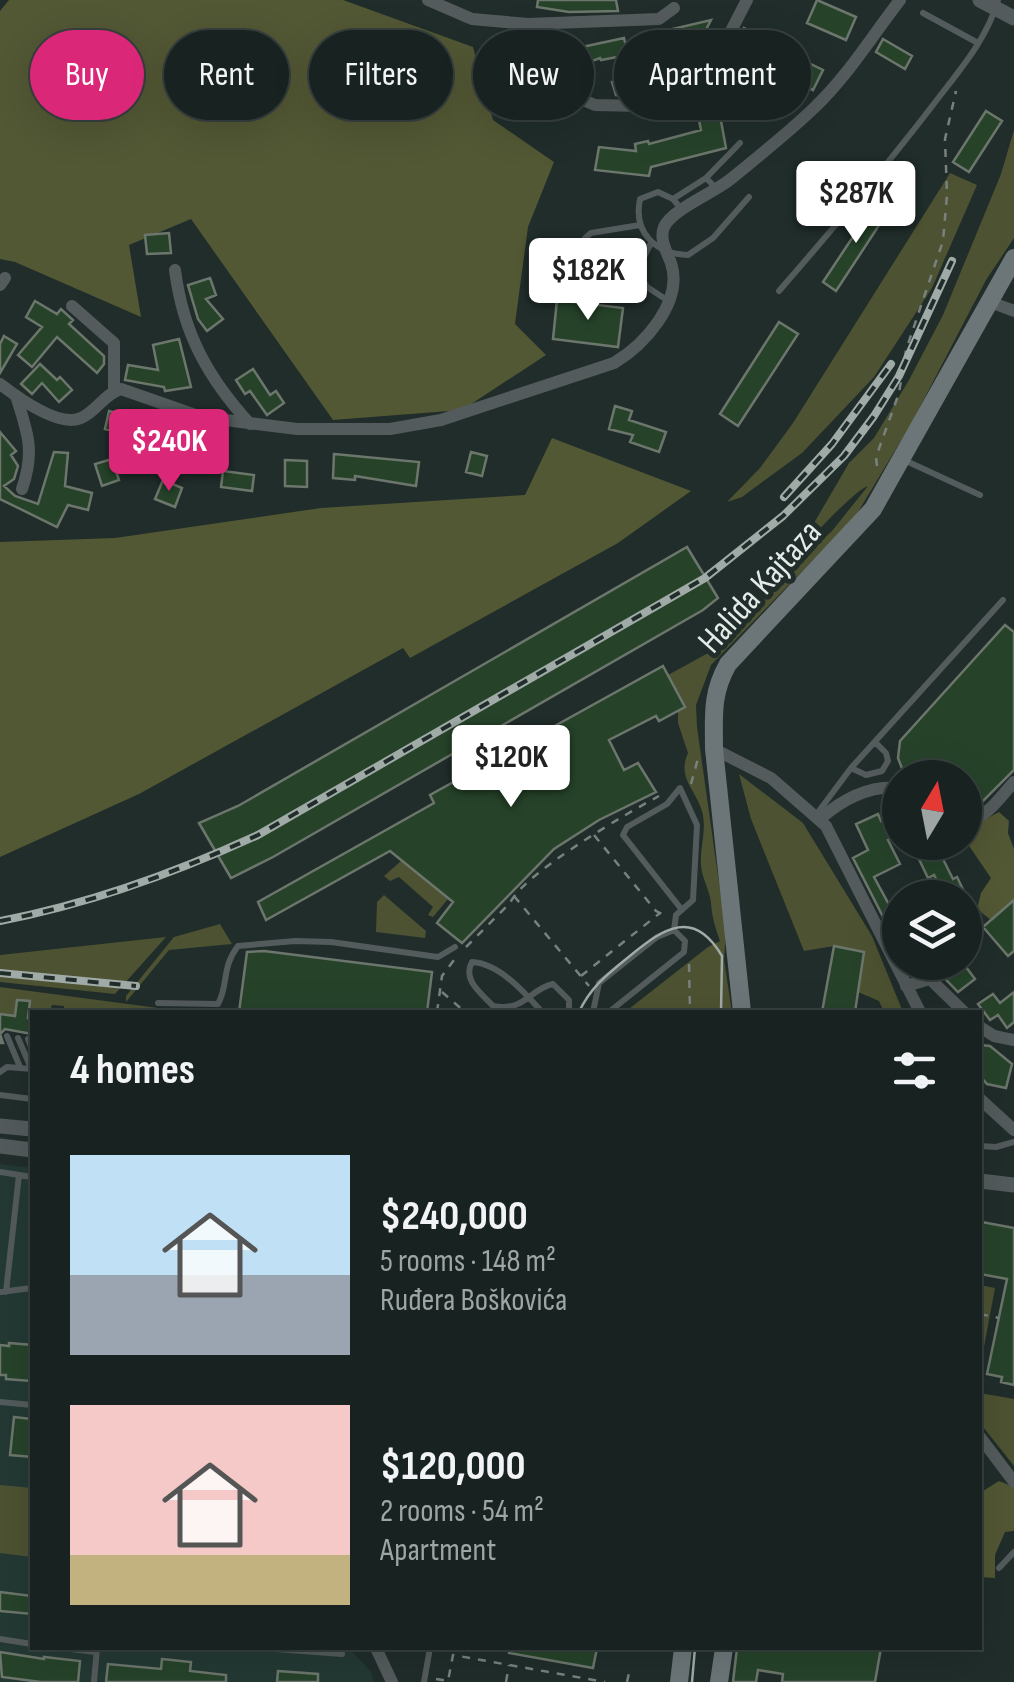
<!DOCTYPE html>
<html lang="en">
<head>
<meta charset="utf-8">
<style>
	:root { --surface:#182220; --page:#212a29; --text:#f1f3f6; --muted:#9fa4a5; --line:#363f3e; --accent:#db2777 }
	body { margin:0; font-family:"Sofia Sans Condensed",sans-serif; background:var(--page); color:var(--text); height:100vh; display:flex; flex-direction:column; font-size:38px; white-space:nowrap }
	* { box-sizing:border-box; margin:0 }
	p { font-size:32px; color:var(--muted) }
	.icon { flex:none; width:55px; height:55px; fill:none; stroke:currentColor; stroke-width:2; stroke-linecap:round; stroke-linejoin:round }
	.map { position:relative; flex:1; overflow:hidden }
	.drawer { position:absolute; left:30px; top:1010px; width:952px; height:640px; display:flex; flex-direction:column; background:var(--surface); border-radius:0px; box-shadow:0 10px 40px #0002,0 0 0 2px var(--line) }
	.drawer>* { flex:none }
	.top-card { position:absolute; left:30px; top:30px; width:955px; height:90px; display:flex; gap:20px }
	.needle { width:65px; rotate:10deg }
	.fabs { position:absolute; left:882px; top:760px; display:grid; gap:20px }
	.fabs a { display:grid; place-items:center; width:100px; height:100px; border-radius:50%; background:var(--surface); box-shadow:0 10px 40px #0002,0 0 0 2px var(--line); font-size:50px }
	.price { position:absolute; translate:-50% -85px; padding:0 22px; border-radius:10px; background:#fff; color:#222; font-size:32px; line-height:65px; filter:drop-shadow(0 2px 5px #0008) }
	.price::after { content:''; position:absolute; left:50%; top:60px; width:30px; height:22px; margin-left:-15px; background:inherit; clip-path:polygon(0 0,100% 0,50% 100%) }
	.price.on { background:var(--accent); color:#fff }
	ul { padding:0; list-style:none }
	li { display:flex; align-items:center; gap:30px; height:250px; padding:0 40px }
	li span { display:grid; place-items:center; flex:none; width:280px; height:200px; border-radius:0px; color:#555 }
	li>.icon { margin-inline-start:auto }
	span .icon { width:120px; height:120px; fill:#fffc; stroke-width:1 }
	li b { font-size:42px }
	h2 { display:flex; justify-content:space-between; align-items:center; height:120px; padding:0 40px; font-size:42px }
	.tag { padding:0 35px; border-radius:45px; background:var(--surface); box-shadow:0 10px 40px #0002,0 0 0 2px var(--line); font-size:35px; line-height:90px }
	.tag.on { background:var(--accent); color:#fff }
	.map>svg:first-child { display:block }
	.built { fill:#243934 }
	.green { fill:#4d5232 }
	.forest { fill:#525734 }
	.building { fill:#26432a; stroke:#6c766c; stroke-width:2.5 }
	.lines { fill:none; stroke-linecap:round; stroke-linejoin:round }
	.path { stroke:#77827f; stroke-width:2.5; stroke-dasharray:8 8; stroke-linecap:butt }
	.service { stroke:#545b5c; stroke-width:6 }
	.minor { stroke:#545b5c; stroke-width:12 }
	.tertiary { stroke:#545b5c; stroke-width:15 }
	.secondary { stroke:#6c7678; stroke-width:18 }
	.tram { stroke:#a0aba8; stroke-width:2.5 }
	.rail-casing { stroke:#a0aba8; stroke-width:8 }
	.rail { stroke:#202d2a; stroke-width:4; stroke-dasharray:11; stroke-linecap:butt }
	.labels { text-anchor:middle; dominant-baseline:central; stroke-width:10; stroke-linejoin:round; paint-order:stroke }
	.street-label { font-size:35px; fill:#e2ebe8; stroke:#202d2a }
</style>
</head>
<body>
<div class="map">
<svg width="1014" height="1682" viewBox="0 0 1014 1682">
	<rect width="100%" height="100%" fill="#202d2a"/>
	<path class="built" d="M0,1164L32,1168V1648H349L371,1672L374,1682H0Z"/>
	<path class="green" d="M1014,130V238L986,280L911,424L855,517L711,665L696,705L697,727L726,932L724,960L732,1012H625L708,947L720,941C715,927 712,917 711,903C710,891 702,879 701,865C700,845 707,830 702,811C695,788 677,778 688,753L678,723V711L685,707L668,675L710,652L716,635L832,531L868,486C852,491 794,557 776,575L772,570L814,523L849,463L874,438L909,380L943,315L1001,174Z
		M950,173L977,185L932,288L874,377L802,453L742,497L727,502L760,468L793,423Z
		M739,774L803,823L872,936L903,1012H884L879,1001L858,992L864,952L834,946L804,951L751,819Z
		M401,861L448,899L433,917L428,915L433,907L399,877L390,881L384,876Z
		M384,895L426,931L425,938L376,932L377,902Z
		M220,924L232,944L169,950L126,1002V996L174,937Z
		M166,937L115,994L0,982V955Z
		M0,987L188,1012H98V1009L85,1008L84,1012H64V1006L52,1005L50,1012H32V1018H28L30,1001L18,1000L15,1016L0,1014Z
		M980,1285L995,1288L980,1368Z
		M980,1393L1014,1399V1466L980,1423Z
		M0,1485L32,1488V1557L0,1553Z"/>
	<path class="forest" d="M9,0H343L473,47L493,120L554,162L528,227L515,324L546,355L462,410L333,420L191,219L129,245L141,317L15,262L0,259V11Z
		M552,438L691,491L618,543L410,658L403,648L139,794L0,857V542L115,538L321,508L525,495Z
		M999,812L1009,821L1008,833L1014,849V902L991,920L977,909L981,893L991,878L965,840V830Z
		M999,1481L1014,1487V1531L1005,1532L995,1555V1578L980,1577V1540L984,1530L980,1505L983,1491Z"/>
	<path class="building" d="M538,0H616L618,11L569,12L537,7Z
		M817,0L856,17L846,40L807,23Z
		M711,20L698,45L680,35L694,68L687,75L629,96L616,95L612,82L652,66L643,36Z
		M744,28L760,36L749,58L733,50Z
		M624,38L628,55L601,60L600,58L568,70L561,51L581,44L582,47Z
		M883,39L912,56L905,69L876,52Z
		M784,51L823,70L813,90L774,72Z
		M743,76L761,85L752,104L734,94Z
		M719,110L726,148L651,167L649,176L595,170L599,147L636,151L635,144L648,141L649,144L701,130L698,115Z
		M986,111L1002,121L969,172L953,162Z
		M876,202L889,210L836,291L823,282Z
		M169,233L171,253L147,254L145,235Z
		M210,278L216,295L206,299L223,319L207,331L198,319L188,285Z
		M557,300L623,308L618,347L553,339Z
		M35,301L57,314L61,309L73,320L69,324L104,356V364L97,373L57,337L32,367L18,355L42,327L26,317Z
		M779,322L798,334L738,426L720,414Z
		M4,336L17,344L0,373V344Z
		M179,339L191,387L165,391L164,387L125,380L128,365L158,370L153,345Z
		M40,364L57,380L60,377L72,390L59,402L42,383L32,394L21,384Z
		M253,369L270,395L276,391L284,403L267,415L250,391L245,394L236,380Z
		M615,406L632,411L629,420L666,432L659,452L630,442L633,435L609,429Z
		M109,411L134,417L130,434L105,429Z
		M0,432L16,451L11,455L18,466L14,479L4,486L15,496L38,504L54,452L68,453L65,486L92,493L88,510L68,505L57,527L0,499Z
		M471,452L487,456L482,476L466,472Z
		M334,454L419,462L416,486L355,476V480L333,478Z
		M112,459L119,480L102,486L95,464Z
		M285,460L307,461V487L285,486Z
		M223,471L254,475L252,491L221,487Z
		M163,480L182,488L175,507L155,499Z
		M687,547L718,598L703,610L273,857L231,878L199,823L238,806Z
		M1005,625L1014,632V770L980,804L966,811L965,778H910L903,771L898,758L900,741Z
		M663,666L685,707L659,721L656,716L609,740L624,770L638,763L656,792L599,820L554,849L462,943L437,923L453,902L390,851L266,920L258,902L434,803L430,795Z
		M900,811V834L888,840L900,864L874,877L892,910L900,906V950L853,858L868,850L856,824L878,814L881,821Z
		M937,847L953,879L957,877L967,898H946L934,875L928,878L918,857Z
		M1014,900V951L1008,956L983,927Z
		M834,946L864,952L855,1012H822Z
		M264,951L432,972L427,1012H239L247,952Z
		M929,962L963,963L975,979L958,992Z
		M1014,992V1022L1007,1028L998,1015L990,1020L978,1004L993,994L1000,1003Z
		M17,1000L30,1001L28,1018H32V1034L5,1029L0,1034L3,1043H0V1014L15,1016Z
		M980,1045L990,1046L1012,1064L1006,1088L987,1084L980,1076Z
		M982,1222L1014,1228V1385L1001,1382L1002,1377L987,1374L1007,1279L980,1274Z
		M9,1343L32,1345L31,1381L6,1379V1375H0V1345L9,1346Z
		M14,1417L32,1419V1457L10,1455Z
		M0,1592L32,1596V1614L0,1611Z
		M509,1648H597L593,1668L509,1653Z
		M737,1648H881L875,1682H782L783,1674L758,1670L756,1682H733Z
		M0,1652L44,1659V1657L80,1661L78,1682H41L2,1677Z
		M162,1659L191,1662L190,1671L226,1675V1682H106L108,1664L161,1669Z
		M278,1671L318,1674V1682H277Z"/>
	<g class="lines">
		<path class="path" d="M877,466L876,457L899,393L906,350L943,241L947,195L945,139L956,91
			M691,784L699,755
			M594,835L656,911L664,915
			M514,896L589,986
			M466,947L510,903C523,874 627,813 659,796
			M689,964L690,1012
			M581,976L660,913
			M442,992L465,1012
			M437,1012L442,976L454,960
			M980,1314L999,1318
			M980,1389L981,1388
			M436,1679L448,1681L453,1655L605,1682
			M506,1682L509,1665
			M627,1682L629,1673"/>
		<path class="service" d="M923,13L978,43
			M706,178L740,143
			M673,199L706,178L717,189
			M682,210L673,199L658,192L640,199C633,232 655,254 688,255L713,238L749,197
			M640,225L591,233L585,238V257C600,268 625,264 643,259L651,243
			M632,262L647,287L667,300
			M779,291C832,230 884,169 933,105C957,73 987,40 998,0
			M904,460L980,495
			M851,768L866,775L882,771L888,761L886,753L875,742
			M816,815L851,768L1003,600
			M674,930L676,915L693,900L697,825L680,788L667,804L627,827L623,835L682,910
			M158,1003L218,1004C229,984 221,968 238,946L295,941L331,942L438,957L455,947
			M542,1012C525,993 499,963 472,962C462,980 481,993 493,1006C526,1012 529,989 553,984L569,1000V1012
			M593,1012L599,983L657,937L674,930L685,941L684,952L609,1012
			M7,1036L20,1067
			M18,1038L31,1068
			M28,1039L32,1049
			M0,1072L7,1067L32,1069
			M0,1095L32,1099
			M980,1146L996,1147L1014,1142
			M0,1172L32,1177
			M0,1292L32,1288
			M6,1292L19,1175
			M0,1402L32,1405
			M999,1568L1014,1552
			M0,1639L32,1644
			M62,1648L96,1652
			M263,1648L342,1654
			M94,1682L97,1648
			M424,1682L430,1648"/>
		<path class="minor" d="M428,0L472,19L528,24
			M674,8L659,19L528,24L515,66L547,85L595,105L639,106L693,83L717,58L747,0
			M175,270C183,333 208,378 250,424
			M0,285L5,278
			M990,302L1014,311
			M72,306L114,343V391
			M0,384C17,397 59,428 81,418C97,411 104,394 121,389L201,417L297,429H390L441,420L614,363C644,345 684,302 671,263C667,252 659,239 664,227C672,209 716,192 732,178C760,155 788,133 814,108C847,77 872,36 900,0
			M16,396C28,433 35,452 22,489
			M714,749L771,778L826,826L920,1012
			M820,819C843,799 869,785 900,788
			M965,821C987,819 1000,797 1014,782
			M906,986L930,979L964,1012
			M980,1027L994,1036L1014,1040
			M980,1099L1014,1130
			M980,1437L1014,1482
			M376,1648L392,1682"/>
		<path class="tertiary" d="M980,0L1014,18
			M0,1126L32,1129
			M0,1146L32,1150
			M980,1181L1014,1185"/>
		<path class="secondary" d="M742,1012L714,749C714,716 711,694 728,664L873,509L1014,258
			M679,1682L683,1648
			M719,1682L724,1648"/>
		<path class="tram" d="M579,1012C591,986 609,973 631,955C664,928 694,908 722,956L721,1012
			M692,1682L695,1648"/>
		<defs>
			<path id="rail" d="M784,497L832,444L891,364
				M0,921C90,904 175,873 258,835L705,578L783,516L844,456L874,416L899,376L952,261
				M0,973L136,986"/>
		</defs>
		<use href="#rail" class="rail-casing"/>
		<use href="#rail" class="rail"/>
	</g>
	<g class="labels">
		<g class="street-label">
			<text transform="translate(760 587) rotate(-48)">Halida Kajtaza</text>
		</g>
	</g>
</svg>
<div class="fabs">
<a><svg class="needle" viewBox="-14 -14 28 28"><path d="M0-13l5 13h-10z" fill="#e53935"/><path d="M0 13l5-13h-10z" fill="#9fa4a5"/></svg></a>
<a><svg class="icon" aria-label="layers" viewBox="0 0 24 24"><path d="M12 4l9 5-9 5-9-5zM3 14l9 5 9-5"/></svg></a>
</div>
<b class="price" style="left:856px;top:246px">$287K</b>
<b class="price" style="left:588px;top:323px">$182K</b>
<b class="price on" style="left:169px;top:494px">$240K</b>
<b class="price" style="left:511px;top:810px">$120K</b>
<div class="top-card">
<a class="tag on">Buy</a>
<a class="tag">Rent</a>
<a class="tag">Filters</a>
<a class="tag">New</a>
<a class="tag">Apartment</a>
</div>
<section class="drawer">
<h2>4 homes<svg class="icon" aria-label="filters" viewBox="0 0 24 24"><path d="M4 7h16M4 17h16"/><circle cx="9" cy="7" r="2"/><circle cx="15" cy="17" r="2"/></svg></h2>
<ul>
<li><span style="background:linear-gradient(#bfe0f5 60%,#9aa5b1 0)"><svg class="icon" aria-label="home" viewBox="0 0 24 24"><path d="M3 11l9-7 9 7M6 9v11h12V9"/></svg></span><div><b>$240,000</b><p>5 rooms · 148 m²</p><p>Ruđera Boškovića</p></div></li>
<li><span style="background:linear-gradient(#f6c9c9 75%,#c2b280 0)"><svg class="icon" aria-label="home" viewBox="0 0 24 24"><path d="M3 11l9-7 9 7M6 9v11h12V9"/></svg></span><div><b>$120,000</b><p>2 rooms · 54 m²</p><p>Apartment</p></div></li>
</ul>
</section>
</div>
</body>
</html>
